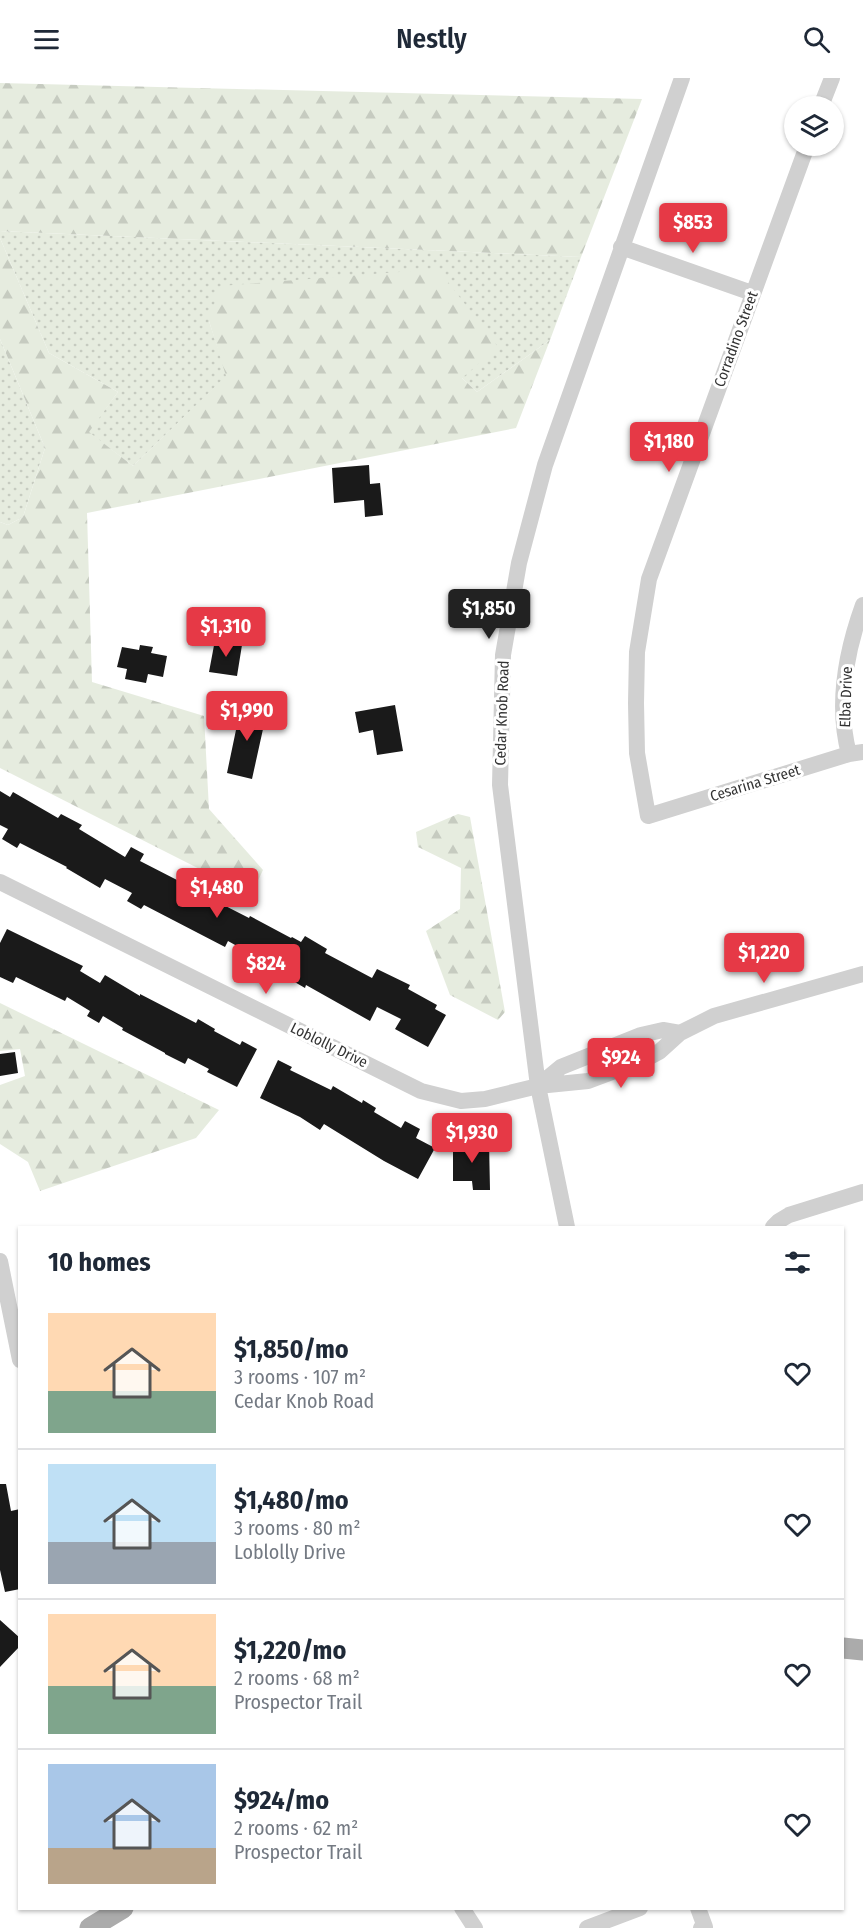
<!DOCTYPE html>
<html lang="en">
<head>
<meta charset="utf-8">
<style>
	:root { --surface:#fff; --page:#f2f2f3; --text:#1f2937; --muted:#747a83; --line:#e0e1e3; --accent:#e63946 }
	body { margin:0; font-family:"Fira Sans Condensed",sans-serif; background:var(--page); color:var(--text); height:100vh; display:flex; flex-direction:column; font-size:22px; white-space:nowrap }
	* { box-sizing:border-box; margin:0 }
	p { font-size:20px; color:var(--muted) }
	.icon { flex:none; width:33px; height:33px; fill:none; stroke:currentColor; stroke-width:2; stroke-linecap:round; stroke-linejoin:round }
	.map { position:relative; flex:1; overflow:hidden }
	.panel { position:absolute; left:18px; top:1148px; width:826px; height:684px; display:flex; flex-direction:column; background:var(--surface); border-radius:0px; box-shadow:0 2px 4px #0004 }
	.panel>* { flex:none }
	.fabs { position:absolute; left:784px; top:18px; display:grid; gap:12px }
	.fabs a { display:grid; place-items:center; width:60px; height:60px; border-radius:50%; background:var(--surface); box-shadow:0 2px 4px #0004; font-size:30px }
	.price { position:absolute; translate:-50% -51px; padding:0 14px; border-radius:6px; background:var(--accent); color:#fff; font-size:20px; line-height:39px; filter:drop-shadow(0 2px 3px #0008) }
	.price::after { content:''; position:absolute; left:50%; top:36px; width:18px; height:14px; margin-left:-9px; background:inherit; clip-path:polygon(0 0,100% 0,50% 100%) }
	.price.active { background:#222; color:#fff }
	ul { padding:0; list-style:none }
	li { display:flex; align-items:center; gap:18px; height:150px; padding:0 30px }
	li+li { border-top:2px solid var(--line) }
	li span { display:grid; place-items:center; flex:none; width:168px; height:120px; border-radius:0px; color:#555 }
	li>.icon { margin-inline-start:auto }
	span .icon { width:72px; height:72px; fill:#fffc; stroke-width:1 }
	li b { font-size:26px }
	h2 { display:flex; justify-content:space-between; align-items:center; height:72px; padding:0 30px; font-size:26px }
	header { display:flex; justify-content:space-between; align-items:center; height:78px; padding:0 30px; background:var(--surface); font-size:27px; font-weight:600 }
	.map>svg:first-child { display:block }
	.grass { fill:url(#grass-dots) }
	.forest { fill:url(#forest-firs) }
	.building { fill:#1a1a1a }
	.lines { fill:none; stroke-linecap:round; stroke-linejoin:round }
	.minor { stroke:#d0d0d0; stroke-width:16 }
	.major { stroke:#ababab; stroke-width:21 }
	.labels { text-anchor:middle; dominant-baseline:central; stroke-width:6; stroke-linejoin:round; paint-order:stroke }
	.street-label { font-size:15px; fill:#333; stroke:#fff }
</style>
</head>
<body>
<header><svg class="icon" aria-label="menu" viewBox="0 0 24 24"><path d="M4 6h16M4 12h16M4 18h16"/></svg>Nestly<svg class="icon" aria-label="search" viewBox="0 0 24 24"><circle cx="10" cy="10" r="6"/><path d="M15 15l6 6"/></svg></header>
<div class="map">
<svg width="863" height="1850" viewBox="0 0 863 1850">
	<defs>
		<pattern id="grass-dots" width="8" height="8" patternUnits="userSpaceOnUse" patternTransform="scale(1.5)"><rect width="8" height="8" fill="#e6ecdf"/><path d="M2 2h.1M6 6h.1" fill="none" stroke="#c6cbc0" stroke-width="1.8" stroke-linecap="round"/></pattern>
		<pattern id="forest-firs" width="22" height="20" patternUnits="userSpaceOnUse" patternTransform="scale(1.5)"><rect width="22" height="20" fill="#e6ecdf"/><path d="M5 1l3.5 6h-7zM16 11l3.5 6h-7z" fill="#c6cbc0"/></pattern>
	</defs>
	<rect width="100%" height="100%" fill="#fff"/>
	<path class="grass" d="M0,153L581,179L550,262L477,314L462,300L209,243L227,298L133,388L88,354L118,314L49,275L0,160Z
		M0,261L45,370L23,439L8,447L0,444Z"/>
	<path class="forest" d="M0,5L642,21L581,179L0,153Z
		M0,160L49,275L118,314L89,354L133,388L226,298L209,243L220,208L438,191L498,269L462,300L477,314L550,262L516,350L87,435L92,604L204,638L209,731L263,792L251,817L0,690V444L8,447L23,439L45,370L0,261Z
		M458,736L470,739L505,934L498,942L450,917L426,853L460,831L461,790L418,769L416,754Z
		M0,925L219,1032L196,1060L40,1113L28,1084L0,1066V1007L25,998L20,971L0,973Z"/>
	<path class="building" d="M369,387L370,406L380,405L383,437L365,439L364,422L334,425L332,390Z
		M215,562L242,567L237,598L209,594Z
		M140,567L153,569L151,575L167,578L163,599L148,596L146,605L125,601L127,591L117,589L122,569L139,572Z
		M395,627L403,673L377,677L373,652L359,655L355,634Z
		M241,628L267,633L252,701L227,695Z
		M0,713L10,719L13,714L58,740L61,736L82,747L79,751L125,779L131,769L144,776L140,783L177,802L181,795L204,808L200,815L249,840L250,838L291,860L292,859L301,864L305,858L327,871L325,875L372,900L377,891L410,907L408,911L437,927L435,931L446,937L428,969L395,951L401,941L377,929L370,943L306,907L305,910L267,888L265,891L250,883L253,877L228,863L225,869L144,827L141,831L127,823L132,815L105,801L100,810L66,790L67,789L20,765L17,770L2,761L8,751L0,747Z
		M7,851L83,888L80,893L100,905L105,897L140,918V916L196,945L198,941L215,951L214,953L240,967L242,963L257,971L237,1009L207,994L209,991L188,980L185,986L165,976V975L122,952L123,950L103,938L99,945L87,938L90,933L67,919L65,923L16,899L13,905L0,899V865Z
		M15,974L18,995L0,998V976Z
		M278,982L292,989L290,992L331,1012L333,1008L362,1025L363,1022L376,1030L374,1034L401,1050L405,1043L420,1051L416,1060L435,1070L418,1101L384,1083L324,1046L320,1052L300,1039L260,1020Z
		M489,1063L490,1112H473L472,1103H453V1064Z
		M0,1406H6L11,1433L20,1431V1511L5,1514L0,1492Z
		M0,1542L20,1560V1568L0,1589Z"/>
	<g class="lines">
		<path class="minor" d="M821,28L832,0
			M807,68L649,501L637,574L636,625L637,675L648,738L849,676L863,674
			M621,169L752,215
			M849,676C836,627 846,574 863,527
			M0,804L421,1013L461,1023L485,1021L538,1008L588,1003L644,982L659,974L680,955L714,938L863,896
			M538,1008L561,989L641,957L663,952L680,955
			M567,1149L538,1008L500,707L503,577L519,485L545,387L682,0
			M773,1149L779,1143L789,1137L863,1114
			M0,1183L20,1282
			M462,1830L475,1850
			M698,1830L705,1849L701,1850
			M587,1850L640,1830"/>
		<path class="major" d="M843,1570L863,1572
			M90,1850L123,1830"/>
	</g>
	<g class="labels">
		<g class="street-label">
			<text transform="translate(736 261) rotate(-70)">Corradino Street</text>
			<text transform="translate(846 619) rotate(-88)">Elba Drive</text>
			<text transform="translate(502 635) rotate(-88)">Cedar Knob Road</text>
			<text transform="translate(755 705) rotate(-17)">Cesarina Street</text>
			<text transform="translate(329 967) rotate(26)">Loblolly Drive</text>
		</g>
	</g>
</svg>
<div class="fabs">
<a><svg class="icon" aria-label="layers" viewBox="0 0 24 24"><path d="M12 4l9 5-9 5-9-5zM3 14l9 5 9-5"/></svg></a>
</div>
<b class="price" style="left:693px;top:176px">$853</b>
<b class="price" style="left:669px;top:395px">$1,180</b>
<b class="price active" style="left:489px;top:562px">$1,850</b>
<b class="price" style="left:226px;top:580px">$1,310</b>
<b class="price" style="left:247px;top:664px">$1,990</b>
<b class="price" style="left:217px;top:841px">$1,480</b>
<b class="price" style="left:764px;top:906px">$1,220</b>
<b class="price" style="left:266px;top:917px">$824</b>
<b class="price" style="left:621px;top:1011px">$924</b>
<b class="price" style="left:472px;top:1086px">$1,930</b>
<section class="panel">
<h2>10 homes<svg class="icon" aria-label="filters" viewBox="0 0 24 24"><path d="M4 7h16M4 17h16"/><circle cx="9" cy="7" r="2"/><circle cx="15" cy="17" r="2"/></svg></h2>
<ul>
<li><span style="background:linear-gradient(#ffd9b3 65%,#7fa58c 0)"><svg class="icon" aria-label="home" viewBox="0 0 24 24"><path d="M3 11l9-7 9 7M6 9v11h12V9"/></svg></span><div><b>$1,850/mo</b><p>3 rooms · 107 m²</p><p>Cedar Knob Road</p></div><svg class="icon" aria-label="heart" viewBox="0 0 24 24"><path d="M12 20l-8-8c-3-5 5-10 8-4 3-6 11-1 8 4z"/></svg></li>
<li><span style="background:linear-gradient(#bfe0f5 65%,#9aa5b1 0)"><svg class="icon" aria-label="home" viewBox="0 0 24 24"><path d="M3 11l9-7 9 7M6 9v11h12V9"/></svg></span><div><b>$1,480/mo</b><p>3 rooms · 80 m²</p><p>Loblolly Drive</p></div><svg class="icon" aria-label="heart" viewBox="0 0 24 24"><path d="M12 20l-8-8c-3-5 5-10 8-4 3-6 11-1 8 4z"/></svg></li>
<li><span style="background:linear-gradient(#ffd9b3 60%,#7fa58c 0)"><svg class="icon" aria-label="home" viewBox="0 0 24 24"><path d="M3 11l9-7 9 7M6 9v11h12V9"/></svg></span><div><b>$1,220/mo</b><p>2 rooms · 68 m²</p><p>Prospector Trail</p></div><svg class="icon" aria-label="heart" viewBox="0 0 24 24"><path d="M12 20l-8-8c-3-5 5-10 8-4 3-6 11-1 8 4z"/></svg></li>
<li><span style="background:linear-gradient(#a9c7e8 70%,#b9a48a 0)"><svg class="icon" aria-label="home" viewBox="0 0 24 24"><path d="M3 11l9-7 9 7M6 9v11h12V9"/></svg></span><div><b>$924/mo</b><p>2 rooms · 62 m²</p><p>Prospector Trail</p></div><svg class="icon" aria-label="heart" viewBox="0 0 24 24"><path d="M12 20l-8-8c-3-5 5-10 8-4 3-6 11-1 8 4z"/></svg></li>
</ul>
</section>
</div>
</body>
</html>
